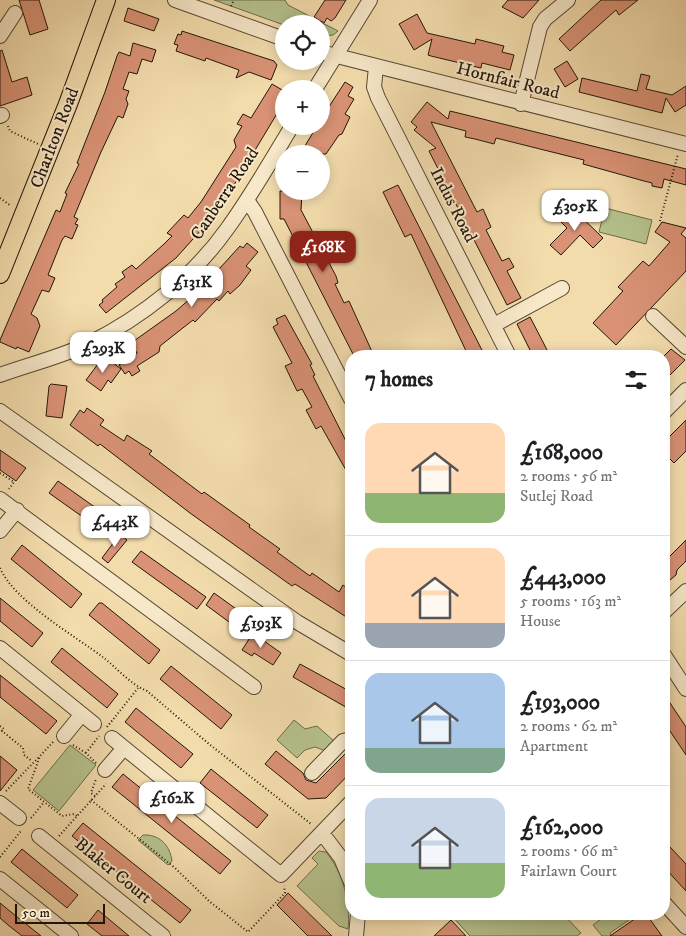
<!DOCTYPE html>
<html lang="en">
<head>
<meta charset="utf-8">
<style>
	:root { --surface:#fff; --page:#f2f2f2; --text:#202124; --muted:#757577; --line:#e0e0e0; --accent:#8f2418 }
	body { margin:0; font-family:"IM FELL DW Pica",serif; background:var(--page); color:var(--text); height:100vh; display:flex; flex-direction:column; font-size:19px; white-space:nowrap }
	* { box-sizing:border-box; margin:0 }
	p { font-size:16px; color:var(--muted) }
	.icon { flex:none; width:28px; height:28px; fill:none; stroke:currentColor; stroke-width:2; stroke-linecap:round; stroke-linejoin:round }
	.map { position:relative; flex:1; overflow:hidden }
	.details { position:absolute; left:345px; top:350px; width:325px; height:570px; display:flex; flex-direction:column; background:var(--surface); border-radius:20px; box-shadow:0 2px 12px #0003 }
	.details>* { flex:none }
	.controls { position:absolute; left:275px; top:15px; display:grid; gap:10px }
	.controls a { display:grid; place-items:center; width:55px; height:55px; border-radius:50%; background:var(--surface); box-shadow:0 2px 12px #0003; font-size:25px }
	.scale { position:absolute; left:15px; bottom:12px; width:90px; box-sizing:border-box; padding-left:5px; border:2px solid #221609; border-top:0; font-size:14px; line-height:18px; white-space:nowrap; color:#221609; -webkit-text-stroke:4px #f7e8c9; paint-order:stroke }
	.price { position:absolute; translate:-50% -42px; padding:0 11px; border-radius:10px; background:#fff; color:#222; font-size:16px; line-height:32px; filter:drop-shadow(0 1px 2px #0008) }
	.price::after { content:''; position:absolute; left:50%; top:30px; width:15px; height:11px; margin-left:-8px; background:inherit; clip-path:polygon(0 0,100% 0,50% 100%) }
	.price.on { background:var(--accent); color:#fff }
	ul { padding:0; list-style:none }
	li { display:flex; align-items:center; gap:15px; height:125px; padding:0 20px }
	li+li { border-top:1px solid var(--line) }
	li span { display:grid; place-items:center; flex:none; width:140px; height:100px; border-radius:15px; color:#555 }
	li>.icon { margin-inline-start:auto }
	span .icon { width:60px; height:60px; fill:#fffc; stroke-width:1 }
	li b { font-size:21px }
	h2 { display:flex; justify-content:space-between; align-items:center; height:60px; padding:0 20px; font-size:21px }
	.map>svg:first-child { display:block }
	.green { fill:#b6c28d; stroke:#6c6c4b }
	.building { fill:#d99275; stroke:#221609 }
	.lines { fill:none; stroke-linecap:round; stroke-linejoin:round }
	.minor-casing { stroke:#564832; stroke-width:16 }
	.major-casing { stroke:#221609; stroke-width:20 }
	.path { stroke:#221609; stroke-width:2; stroke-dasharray:1 2.5; stroke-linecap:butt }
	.minor { stroke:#f7e8c9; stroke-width:14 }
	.major { stroke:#f3dcac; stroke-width:18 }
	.labels { text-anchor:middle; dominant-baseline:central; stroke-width:4; stroke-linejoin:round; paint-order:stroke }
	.street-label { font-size:18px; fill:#221609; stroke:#f7e8c9 }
</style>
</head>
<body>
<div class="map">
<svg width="686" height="936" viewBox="0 0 686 936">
	<rect width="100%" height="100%" fill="#f3dcac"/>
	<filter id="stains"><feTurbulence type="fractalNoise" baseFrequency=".004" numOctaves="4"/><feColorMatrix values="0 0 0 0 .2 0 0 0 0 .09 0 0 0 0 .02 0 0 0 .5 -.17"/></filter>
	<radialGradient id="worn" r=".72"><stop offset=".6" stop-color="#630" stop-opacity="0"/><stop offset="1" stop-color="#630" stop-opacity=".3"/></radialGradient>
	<path class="green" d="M214,0H285L288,5L338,31L333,35L321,36V24L284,25Z
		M605,208L652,220L646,244L599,232Z
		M294,720L305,729L317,726L334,741L326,751L315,747L305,750L297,758L277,740Z
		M70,745L96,765L59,811L33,790Z
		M143,835C159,834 170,845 172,861L168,865L138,840Z
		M319,851L326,852C343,872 351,904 348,929L339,926L297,886L318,864L312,858Z
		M450,914H563L581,933L577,936H470Z
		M608,914H629L632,918L610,933L612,936H602L593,925Z"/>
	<path class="building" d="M19,0H39L48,29L30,35Z
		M325,0H346L335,18L331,21L327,18L324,23L314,17Z
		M508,0H539L523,18L502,7Z
		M601,0H638L619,15L616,10L570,51L559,39Z
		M128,8L159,19L154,31L124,21Z
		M417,14L427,33L475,44L476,39L504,46L502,52L514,55L510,70L482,63L481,68L431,56L428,55L432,39L414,50L399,24Z
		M182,31L274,61L277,65L271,80L249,72L236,78L239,70L206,58L205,61L176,51L178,45L174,44L178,34L181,35Z
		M133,43L156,50L152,62L142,59L137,74L129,72L123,89L129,91L126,99L128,104L123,118L118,116L101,152L74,217L78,219L75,224L78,225L72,239L65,236L62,240L48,275L55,278L49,292L42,290L31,314L37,318L40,326L29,352L17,347L16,349L0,342V340L56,210L60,212L67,194L65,193L79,164L77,163L105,92L117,56L119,52L130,56Z
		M2,50L12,82L27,77L32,95L0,106V51Z
		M567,61L578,79L565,87L554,69Z
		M641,74L650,76L646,89L672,95L686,86V105L675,112L666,98L662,113L579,92L582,78L637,91Z
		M345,82L353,87L348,96L354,99L345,114L350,117L342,134L339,135L326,154H300L317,126H321V119Z
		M272,84L284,91V102L219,210L176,258L106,313L99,305L103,302L102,300L117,287L115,284L125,277L122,272L132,265L136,269L164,244L172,236L167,233L184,215L188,218L201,202L236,147L234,140L242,126L237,124L243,114L251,118Z
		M427,102L448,119L450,111L686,169V185L664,179L662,188L652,186V183L644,181L583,164L584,160L496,138L494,144L475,139L465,137L466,131L431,122L477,212L483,209L491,227L486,230L502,261L509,258L514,267L507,271L521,298L507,305L429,151L436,148L414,130L417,127L411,122Z
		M398,185L439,266L485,356H470L467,353L411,234L405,237L383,192Z
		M280,191L302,192L301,210L336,276L338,283L335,284L344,303L349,301L374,356H354L284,219H280Z
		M570,206L603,238L593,248L580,235L561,255L550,245L567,228L560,221L563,219L560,216Z
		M662,222L686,228L681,234L686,238V271L616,345L593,323L623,291L618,287L643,261L649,266L670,242L655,232Z
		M247,243L258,252L246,266L251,270L240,285L230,294L228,291L219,301L217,299L195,322L193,320L160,346L159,352L137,366L140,371L132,376L129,371L125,374L119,365L137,353L131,343L176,311L199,291L240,246L243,248Z
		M285,315L312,364L310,365L315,375L313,376L351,451V479L321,426L316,429L306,410L312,407L302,389L297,391L285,366L292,363L273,327L278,324L276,319Z
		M530,317L544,344L550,356H533L517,324Z
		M671,349L685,360L664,381V356Z
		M104,356L121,369L111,383L108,380L101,391L86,380Z
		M51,384L67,386L62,418L46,416L49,386Z
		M87,408L104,420L100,425L124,441L127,435L152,451L149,454L202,494L204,492L250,525L249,527L280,549L277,552L310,576L312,573L339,592L343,585L351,591V620L295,584L292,586L190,513L100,444L98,446L70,425L80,410L84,413Z
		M686,420V451L674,463L664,453V442Z
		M0,450L26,468L16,481L0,470Z
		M58,481L120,525L111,537L49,493Z
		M120,534L127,540L108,563L102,558Z
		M686,540V561L677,570L676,575L664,585V562Z
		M22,545L82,594L71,608L11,559Z
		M141,551L206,597L197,609L132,562Z
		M214,593L253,621L244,633L206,605Z
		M0,598L43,633L32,647L0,621Z
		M99,603H102L160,650L149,664L89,615Z
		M253,633L281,653L273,665L254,653L252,656L242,650Z
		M62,648L118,694L107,708L51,662Z
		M300,664L351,692V710L293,677Z
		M171,666L232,715L221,729L160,679Z
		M0,675L57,721L46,734L0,697Z
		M664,694L686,727V755L664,722Z
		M136,708L193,754L181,768L125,722Z
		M351,748V772L326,798L308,799L265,764L276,751L303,773L306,780L316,783Z
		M0,756L17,770L0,791Z
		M211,769L268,815L257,828L200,783Z
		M123,774L231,861L220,874L112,787Z
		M83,823L191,910L180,923L72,836Z
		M670,847L686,864V891L664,867V853Z
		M22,849L78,895L67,908L11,862Z
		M288,893L332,936H308L277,905Z
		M0,903L11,912L41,936H22L8,925L0,918Z
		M98,910L129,936H102L87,924Z
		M634,914H646L662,936H610L636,918Z
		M451,920L466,936H434Z"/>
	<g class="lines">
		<defs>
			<path id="minor" d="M175,0L284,39
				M0,36L15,13
				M321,52L686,144
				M376,67L374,87L378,98L509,356
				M315,89L370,0
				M521,104L540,27L545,19L568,0
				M0,116L2,115
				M247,200L255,212L351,399
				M653,316L686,347
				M494,325L562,288
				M0,375C30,364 61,357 90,343C142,317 193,277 227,229C251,196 271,161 292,126
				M0,411L297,622L351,654
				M664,412L686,390
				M0,499L254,687
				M0,531L17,510
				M664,612L686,591
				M0,648L94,724
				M664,655L686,689
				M64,736L82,714
				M112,738L281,875L351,802
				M105,770L124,748
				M312,773L343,741L351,739
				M0,803L19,818
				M322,833L341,858L351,882
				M39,836L163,936
				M0,879L71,936
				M664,903L686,927
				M356,936L358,914"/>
			<path id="major" d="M0,274L68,104L106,0"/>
		</defs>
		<use href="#minor" class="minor-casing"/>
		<use href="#major" class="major-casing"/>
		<path class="path" d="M231,6L234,0
			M8,126L10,131L38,144
			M0,198L11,206
			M660,221L678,154
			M0,473L14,482L9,489
			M0,568C15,602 74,635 104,658C118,669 130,684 147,691L209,744L311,824
			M0,726L4,729L2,731L23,748L24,755L32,761
			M107,727L138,688
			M53,742L40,756L28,789L62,816L74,814L77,816
			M73,745L86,753
			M96,763L86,753L99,736
			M6,791L39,757
			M95,796L91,793L96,779
			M91,800L175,868L209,901L248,932L285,893L284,886
			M31,818L44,802
			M59,836L106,784
			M0,857L21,831"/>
		<use href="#minor" class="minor"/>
		<use href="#major" class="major"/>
	</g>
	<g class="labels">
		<g class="street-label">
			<text transform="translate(508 81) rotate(14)">Hornfair Road</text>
			<text transform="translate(55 138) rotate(-69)">Charlton Road</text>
			<text transform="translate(225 194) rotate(-56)">Canberra Road</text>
			<text transform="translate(453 205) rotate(63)">Indus Road</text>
			<text transform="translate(113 871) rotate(39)">Blaker Court</text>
		</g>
	</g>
	<rect width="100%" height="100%" filter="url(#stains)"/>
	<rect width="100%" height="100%" fill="url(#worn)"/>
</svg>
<div class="controls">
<a><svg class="icon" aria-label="locate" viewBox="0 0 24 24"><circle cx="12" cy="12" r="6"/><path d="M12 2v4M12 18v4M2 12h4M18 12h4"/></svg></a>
<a>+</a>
<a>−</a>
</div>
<div class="scale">50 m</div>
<b class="price" style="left:575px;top:232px">£305K</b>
<b class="price on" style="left:323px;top:273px">£168K</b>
<b class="price" style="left:192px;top:308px">£131K</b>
<b class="price" style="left:103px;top:374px">£293K</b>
<b class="price" style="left:115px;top:548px">£443K</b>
<b class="price" style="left:261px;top:649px">£193K</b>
<b class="price" style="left:172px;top:824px">£162K</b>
<section class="details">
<h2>7 homes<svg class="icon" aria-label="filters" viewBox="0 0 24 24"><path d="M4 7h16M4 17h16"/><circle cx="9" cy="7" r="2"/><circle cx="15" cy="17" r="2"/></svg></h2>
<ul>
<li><span style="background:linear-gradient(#ffd9b3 70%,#8fb573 0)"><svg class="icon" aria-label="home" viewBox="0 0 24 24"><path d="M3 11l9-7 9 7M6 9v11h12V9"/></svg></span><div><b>£168,000</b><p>2 rooms · 56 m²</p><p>Sutlej Road</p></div></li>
<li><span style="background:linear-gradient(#ffd9b3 75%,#9aa5b1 0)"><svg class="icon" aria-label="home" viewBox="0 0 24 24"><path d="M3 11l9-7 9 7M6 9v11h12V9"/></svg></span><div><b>£443,000</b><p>5 rooms · 163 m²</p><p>House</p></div></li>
<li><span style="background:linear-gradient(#a9c7e8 75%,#7fa58c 0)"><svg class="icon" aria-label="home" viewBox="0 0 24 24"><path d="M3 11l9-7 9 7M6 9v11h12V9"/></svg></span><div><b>£193,000</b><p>2 rooms · 62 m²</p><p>Apartment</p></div></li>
<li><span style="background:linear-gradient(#c9d6e8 65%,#8fb573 0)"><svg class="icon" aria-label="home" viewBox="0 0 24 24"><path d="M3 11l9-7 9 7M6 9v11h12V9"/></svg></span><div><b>£162,000</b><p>2 rooms · 66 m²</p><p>Fairlawn Court</p></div></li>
</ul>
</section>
</div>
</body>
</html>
